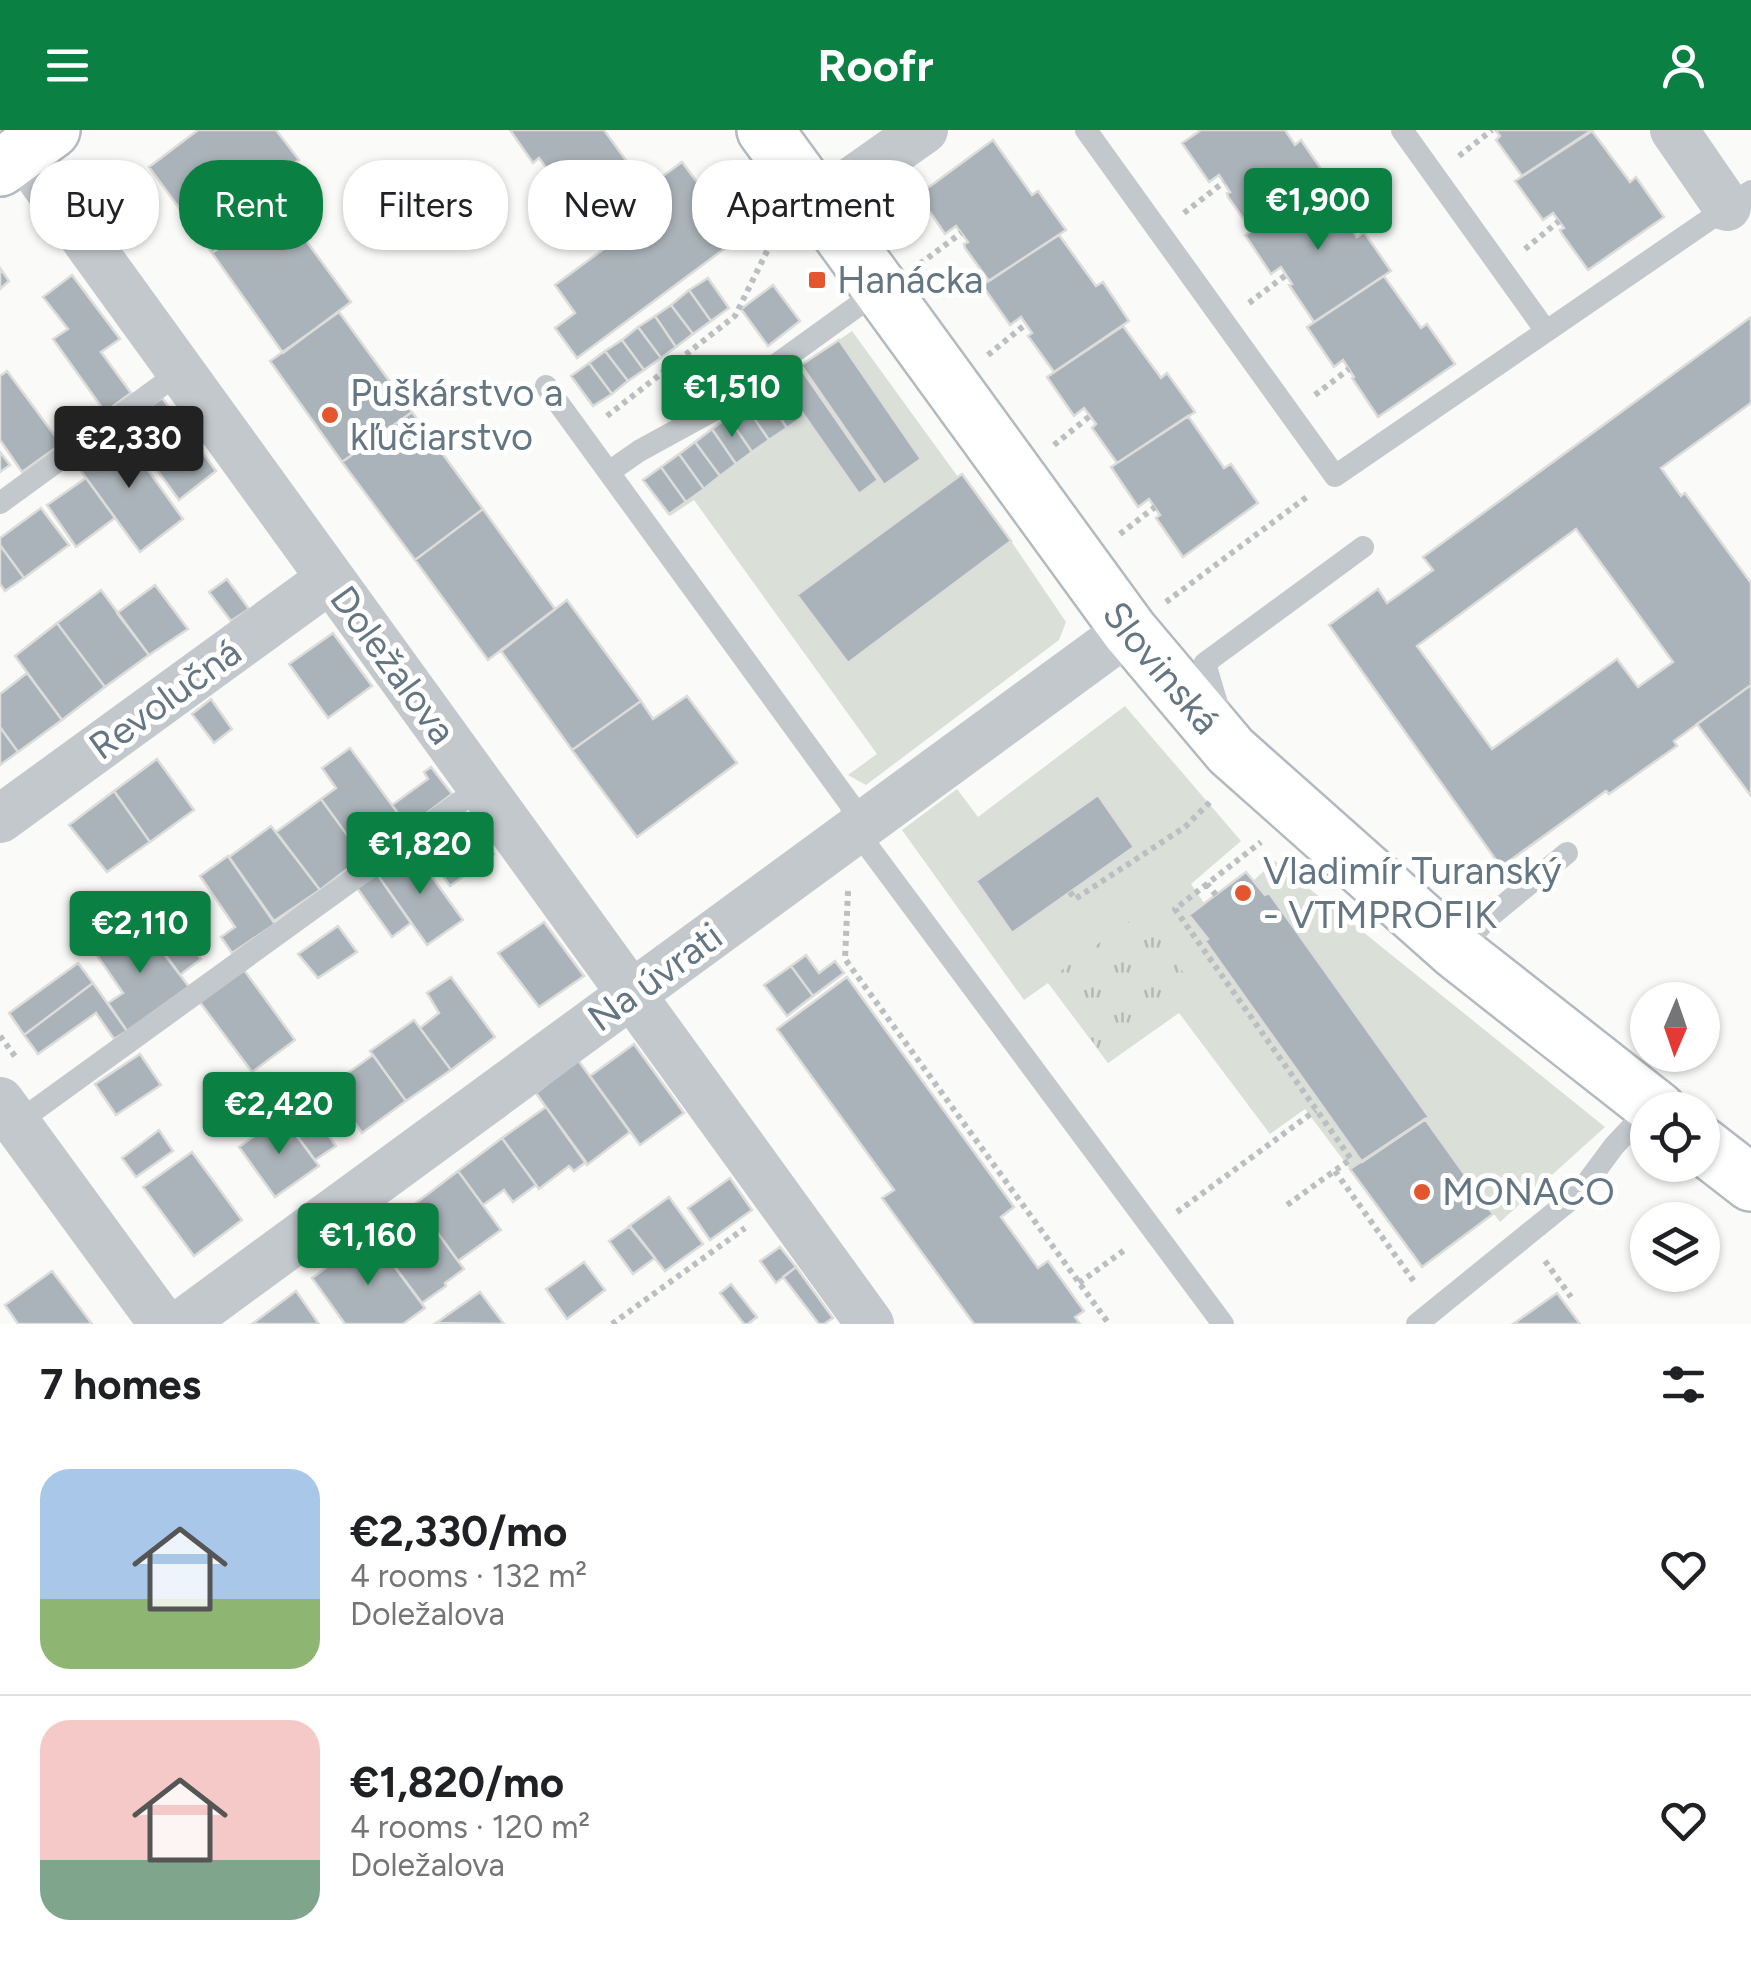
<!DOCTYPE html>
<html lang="en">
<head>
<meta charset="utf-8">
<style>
	:root { --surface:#fff; --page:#f6f6f6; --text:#202124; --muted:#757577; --line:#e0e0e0; --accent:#0b8043 }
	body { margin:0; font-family:Figtree,sans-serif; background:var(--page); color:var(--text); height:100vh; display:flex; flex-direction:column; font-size:38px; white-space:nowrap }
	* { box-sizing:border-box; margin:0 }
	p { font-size:32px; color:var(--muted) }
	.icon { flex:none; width:55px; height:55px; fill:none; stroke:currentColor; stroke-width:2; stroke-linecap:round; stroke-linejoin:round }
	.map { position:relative; height:1194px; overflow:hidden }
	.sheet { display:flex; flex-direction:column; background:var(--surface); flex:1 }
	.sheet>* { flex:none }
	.banner { position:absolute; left:30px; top:30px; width:1000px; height:90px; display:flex; gap:20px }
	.needle { width:65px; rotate:182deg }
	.fabs { position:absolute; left:1630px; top:852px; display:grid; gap:20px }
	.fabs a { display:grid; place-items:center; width:90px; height:90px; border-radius:50%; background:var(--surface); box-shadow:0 2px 8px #0004; font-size:50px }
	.price { position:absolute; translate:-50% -85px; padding:0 22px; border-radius:10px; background:var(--accent); color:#fff; font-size:32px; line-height:65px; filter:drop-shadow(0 2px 5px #0008) }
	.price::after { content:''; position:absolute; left:50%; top:60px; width:30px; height:22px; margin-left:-15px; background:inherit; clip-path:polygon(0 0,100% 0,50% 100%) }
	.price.active { background:#222; color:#fff }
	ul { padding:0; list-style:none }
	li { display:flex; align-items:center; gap:30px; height:250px; padding:0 40px }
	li+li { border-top:2px solid var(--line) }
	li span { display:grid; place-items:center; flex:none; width:280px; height:200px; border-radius:30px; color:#555 }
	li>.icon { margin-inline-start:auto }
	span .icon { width:120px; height:120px; fill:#fffc; stroke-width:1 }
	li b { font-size:42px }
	h2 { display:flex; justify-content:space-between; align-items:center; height:120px; padding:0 40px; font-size:42px }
	.tag { padding:0 35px; border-radius:40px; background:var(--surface); box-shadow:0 2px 8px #0004; font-size:35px; line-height:90px }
	.tag.active { background:var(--accent); color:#fff }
	header { display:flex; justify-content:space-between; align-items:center; height:130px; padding:0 40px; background:var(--accent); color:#fff; font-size:45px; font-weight:700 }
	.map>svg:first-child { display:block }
	.grass { fill:#dadfd7 }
	.park { fill:url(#park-tufts) }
	.building { fill:#aab3b9; stroke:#dcdcda; stroke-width:2.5; fill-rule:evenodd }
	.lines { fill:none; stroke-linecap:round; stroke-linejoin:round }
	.secondary-casing { stroke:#b3babf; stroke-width:60 }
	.path { stroke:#bbbfc2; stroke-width:6; stroke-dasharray:5 5; stroke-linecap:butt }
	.lane { stroke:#c3c8cc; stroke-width:22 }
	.street { stroke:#c3c8cc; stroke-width:48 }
	.secondary { stroke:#fff; stroke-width:55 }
	.poi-dot { fill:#e4572e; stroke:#fff; stroke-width:4 }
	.labels { text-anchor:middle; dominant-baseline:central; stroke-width:10; stroke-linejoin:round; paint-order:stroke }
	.poi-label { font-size:38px; fill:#657683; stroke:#fff; text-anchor:start }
	.street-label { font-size:38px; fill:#657683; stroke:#fff }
</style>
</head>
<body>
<header><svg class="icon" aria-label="menu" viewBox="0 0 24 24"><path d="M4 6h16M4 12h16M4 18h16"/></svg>Roofr<svg class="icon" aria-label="person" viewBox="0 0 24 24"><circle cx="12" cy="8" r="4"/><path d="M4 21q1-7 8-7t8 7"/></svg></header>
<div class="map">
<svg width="1751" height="1194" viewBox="0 0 1751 1194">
	<defs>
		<pattern id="park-tufts" width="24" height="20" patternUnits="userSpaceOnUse" patternTransform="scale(2.5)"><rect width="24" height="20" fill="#dadfd7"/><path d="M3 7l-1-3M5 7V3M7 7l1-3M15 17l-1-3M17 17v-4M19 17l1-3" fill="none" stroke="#b4b9b4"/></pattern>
	</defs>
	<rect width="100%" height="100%" fill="#fafaf8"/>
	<path class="grass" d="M852,201L958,347L849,533L1011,411L1066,492L1059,510L866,655L848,645L877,624L694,370L670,386L669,384L804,286L859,364L879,348L885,355L921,330L839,210Z
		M1125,576L1241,711L1191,754L1204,773L1190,785L1208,809L1205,812L1362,1032L1350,1039L1305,979L1270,1004L1179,883L1108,933L1048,853L1024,870L902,700L957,659L978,687Z
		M1275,731L1605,997L1500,1092L1425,989L1429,986L1269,763L1265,765L1253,751Z"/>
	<path class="park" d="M1141,783L1200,866L1108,933L1048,850Z"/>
	<path class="building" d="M198,0H276L299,30L265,54L280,75L212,123L149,37Z
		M510,0H604L646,58L591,99L574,76L571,78L560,61L562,59L539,28L533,33Z
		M1201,0H1285L1295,15L1301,10L1328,49L1252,101L1228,67L1227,63L1230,62L1219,45L1209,52L1182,13Z
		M1495,0H1592L1522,46L1496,10L1500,6Z
		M1592,1L1630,52L1636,47L1664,87L1588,140L1562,104L1560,100L1564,98L1553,83L1543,90L1515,51Z
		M993,10L1032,65L1038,61L1066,100L989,151L965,118L964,114L968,112L956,96L945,104L918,65Z
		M682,32L739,108L577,228L555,198L575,183L555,155L632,98L618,79Z
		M1321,54L1357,107L1364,102L1391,141L1314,192L1289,155L1292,154L1281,137L1271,144L1245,105Z
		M280,75L351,172L283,223L212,123Z
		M1059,105L1096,156L1103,152L1129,191L1054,242L1028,206L1032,203L1021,187L1010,195L982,155Z
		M0,138L9,151L0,159Z
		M72,145L120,209L101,222L131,263L105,282L53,209L68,199L43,167Z
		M1384,146L1421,198L1427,194L1455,234L1378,287L1352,248L1354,247L1343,230L1334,237L1307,197Z
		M708,148L729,178L711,191L689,160Z
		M773,155L800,191L768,216L741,179Z
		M689,160L711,191L693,204L671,175Z
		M671,175L693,204L676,217L655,186Z
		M339,182L412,282L342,332L270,231Z
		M655,186L676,217L661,228L638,197Z
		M1751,187V273L1661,338L1681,366L1685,363L1751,453V555L1674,611L1677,616L1609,664L1606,661L1501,737L1329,495L1378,459L1387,473L1404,461L1433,440L1423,427ZM1576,399L1673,532L1638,557L1617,529L1492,619L1417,516Z
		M1123,196L1161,248L1167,243L1195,282L1117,333L1092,298L1096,294L1084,278L1074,286L1047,247Z
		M638,197L661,228L644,240L622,210Z
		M622,210L644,240L628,251L605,221Z
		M839,210L921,329L884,355L801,235Z
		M605,221L628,251L612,264L589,233Z
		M589,233L612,264L593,276L571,246Z
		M799,236L878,350L859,364L780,251Z
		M7,241L61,314L22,342L0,310V246Z
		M780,251L804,286L787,298L763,262Z
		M763,262L787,298L769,310L745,275Z
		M162,268L216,341L179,370L124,295Z
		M745,275L769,310L752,322L728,287Z
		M412,282L483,379L415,430L342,332Z
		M1188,286L1224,338L1231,334L1258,373L1183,427L1156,388L1160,385L1149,369L1138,377L1111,337Z
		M728,287L752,322L736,334L712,299Z
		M712,299L736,334L720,346L695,312Z
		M120,301L183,389L140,422L73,330Z
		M695,312L720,346L704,359L679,324Z
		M0,322L10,335L0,342Z
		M679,324L704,359L686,372L661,337Z
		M661,337L686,372L669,384L643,350Z
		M962,344L1011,411L848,533L797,465Z
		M86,348L115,388L76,417L47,375Z
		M41,378L69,415L24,448L0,415V408Z
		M483,379L555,479L488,530L415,430Z
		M0,415L24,448L5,461L0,454Z
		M227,449L249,479L231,491L209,462Z
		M155,455L188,499L149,525L117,483Z
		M101,460L149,525L105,557L57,493Z
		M567,470L641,571L572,620L501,521Z
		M57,493L105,557L62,590L15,526Z
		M333,503L372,556L328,588L289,534Z
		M27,543L62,590L18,622L0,597V564Z
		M1751,555V666L1697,594Z
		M687,566L737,633L637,707L572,620L641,571L653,589Z
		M211,569L232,599L214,613L192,584Z
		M0,597L18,622L0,635Z
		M350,618L408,697L363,727L321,669L336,658L322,638Z
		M157,629L194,680L150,712L114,661Z
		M431,637L452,664L408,697L392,675L428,649L424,642Z
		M114,661L150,712L107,742L69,695Z
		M1098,665L1134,717L1012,803L976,751Z
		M321,669L363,727L320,760L276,702Z
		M463,681L494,724L450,756L420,714Z
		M271,696L320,760L274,791L229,727Z
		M412,719L463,790L427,815L377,744Z
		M228,726L275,794L232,823L221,807L235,797L200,746Z
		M1246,742L1265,765L1269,763L1429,987L1362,1032L1205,811L1208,809L1189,785Z
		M377,744L411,793L392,807L357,758Z
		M141,791L189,857L127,901L108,873L123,863L96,824Z
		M544,792L584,846L539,877L498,823Z
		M338,796L357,822L318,848L298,824Z
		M180,799L201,829L180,845L158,816Z
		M806,825L819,843L835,831L844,843L813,866L791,836Z
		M78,833L93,853L24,905L9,883Z
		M791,836L813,866L787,886L764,855Z
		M244,840L295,910L252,942L199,871Z
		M451,847L495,907L451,940L420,898L439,883L427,863Z
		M847,847L1014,1077L1001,1087L1038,1138L1048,1131L1084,1181L1075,1187L1080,1194H974L882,1068L894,1060L777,899Z
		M93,853L127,901L114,909L96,883L38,924L24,905Z
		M414,890L451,940L406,971L370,921Z
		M634,914L684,983L640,1015L590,946Z
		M140,924L161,955L116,985L95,954Z
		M373,925L406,971L362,1003L329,956Z
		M578,930L630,1002L587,1035L536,963Z
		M546,977L586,1032L574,1041L569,1036L539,1059L502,1008Z
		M310,979L336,1016L315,1030L289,995Z
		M282,986L319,1036L275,1067L239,1017Z
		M1425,989L1493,1084L1422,1137L1350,1039Z
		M159,1000L173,1021L136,1047L122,1028Z
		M502,1008L536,1055L513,1072L504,1060L483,1075L458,1041Z
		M192,1022L242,1090L194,1126L143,1057Z
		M458,1041L501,1100L458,1131L416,1073Z
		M730,1048L752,1080L710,1110L688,1078Z
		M669,1067L703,1114L665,1141L629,1096Z
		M416,1073L464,1139L445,1153L446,1156L422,1173L371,1105Z
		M630,1096L655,1128L633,1144L609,1111Z
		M371,1105L425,1178L403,1194H345L312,1148Z
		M780,1117L796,1137L776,1153L760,1131Z
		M584,1132L605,1160L567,1189L546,1159Z
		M796,1137L833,1188L824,1194H819L783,1147Z
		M52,1141L92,1194H18L5,1175Z
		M731,1154L757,1187L748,1194H744L720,1163Z
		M296,1161L319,1194H252Z
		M480,1162L504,1194L436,1193Z
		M1557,1163L1580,1194H1513Z"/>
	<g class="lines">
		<defs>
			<g id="secondary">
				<path id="s1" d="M765,0L1129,500L1231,621L1457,822L1658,980"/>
				<path d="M0,38L52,0"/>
				<path d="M1702,1015L1751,1053"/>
			</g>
		</defs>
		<use href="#secondary" class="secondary-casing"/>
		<path class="path" d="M1459,26L1492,0
			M1184,83L1224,52
			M1525,119L1559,91
			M920,134L961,103
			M1249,173L1286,145
			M988,225L1026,194
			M1315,265L1349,239
			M607,286L735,186L777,101
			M1054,315L1090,286
			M1120,404L1155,377
			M1166,472L1308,366
			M1207,754L1175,779L1351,1029L1287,1075
			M848,761L845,829L1109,1194
			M1070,762L1075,769L1185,697L1212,670
			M1216,765L1207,754L1261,712
			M0,906L17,929
			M1335,1041L1415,1153
			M1177,1082L1316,980
			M1545,1131L1571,1167
			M1079,1153L1126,1119
			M612,1194L745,1098"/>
		<path class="lane" d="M1086,0L1335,346L1751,61
			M1402,0L1546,201
			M546,256L850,674L858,699L870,719L1223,1194
			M609,342L639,321L712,281L881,159
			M0,373L180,242
			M1220,584L1205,533L1363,417
			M1457,822L1488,788L1567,723
			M14,995L481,657
			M1417,1194L1580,1062L1614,1016L1648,980"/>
		<path class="street" d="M1674,0L1727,77
			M22,22L870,1194
			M819,74L924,0
			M0,689L330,449
			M0,971L163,1194
			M181,1194L1129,500"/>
		<use href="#secondary" class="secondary"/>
	</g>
	<g class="poi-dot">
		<rect x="807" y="140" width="20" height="20" rx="5"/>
		<circle cx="330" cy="285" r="10"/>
		<circle cx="1243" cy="763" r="10"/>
		<circle cx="1422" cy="1062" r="10"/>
	</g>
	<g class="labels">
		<g class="poi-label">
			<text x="837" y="150">Hanácka</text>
			<text x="350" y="263">Puškárstvo a<tspan x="350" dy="44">kľučiarstvo</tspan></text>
			<text x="1263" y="741">Vladimír Turanský<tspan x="1263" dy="44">- VTMPROFIK</tspan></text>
			<text x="1442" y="1062">MONACO</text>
		</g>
		<g class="street-label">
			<text transform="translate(393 535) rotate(54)">Doležalova</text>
			<text stroke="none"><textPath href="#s1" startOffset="668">Slovinská</textPath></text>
			<text transform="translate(165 569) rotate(-36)">Revolučná</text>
			<text transform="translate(655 847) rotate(-36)">Na úvrati</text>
		</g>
	</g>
</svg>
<div class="fabs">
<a><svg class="needle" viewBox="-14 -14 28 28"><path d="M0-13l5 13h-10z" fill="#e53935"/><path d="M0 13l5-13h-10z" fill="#757577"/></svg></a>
<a><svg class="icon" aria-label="locate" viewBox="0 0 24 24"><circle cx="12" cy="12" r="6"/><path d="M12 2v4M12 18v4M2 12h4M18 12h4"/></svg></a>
<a><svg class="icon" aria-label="layers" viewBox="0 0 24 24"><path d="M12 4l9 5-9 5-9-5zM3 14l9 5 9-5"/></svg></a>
</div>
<b class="price" style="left:1318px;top:123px">€1,900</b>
<b class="price" style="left:732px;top:310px">€1,510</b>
<b class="price active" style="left:129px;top:361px">€2,330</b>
<b class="price" style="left:420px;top:767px">€1,820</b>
<b class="price" style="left:140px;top:846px">€2,110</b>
<b class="price" style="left:279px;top:1027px">€2,420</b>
<b class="price" style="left:368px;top:1158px">€1,160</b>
<div class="banner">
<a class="tag">Buy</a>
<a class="tag active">Rent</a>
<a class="tag">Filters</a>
<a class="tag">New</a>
<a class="tag">Apartment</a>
</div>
</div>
<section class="sheet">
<h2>7 homes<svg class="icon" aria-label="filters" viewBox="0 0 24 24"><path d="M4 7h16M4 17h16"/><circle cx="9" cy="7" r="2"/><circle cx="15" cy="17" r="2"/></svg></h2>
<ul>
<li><span style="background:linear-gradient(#a9c7e8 65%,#8fb573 0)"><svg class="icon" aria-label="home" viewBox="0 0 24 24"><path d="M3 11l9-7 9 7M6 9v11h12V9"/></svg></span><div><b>€2,330/mo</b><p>4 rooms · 132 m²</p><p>Doležalova</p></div><svg class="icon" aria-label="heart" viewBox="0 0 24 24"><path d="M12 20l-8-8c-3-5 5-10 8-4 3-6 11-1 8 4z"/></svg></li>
<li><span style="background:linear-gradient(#f6c9c9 70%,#7fa58c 0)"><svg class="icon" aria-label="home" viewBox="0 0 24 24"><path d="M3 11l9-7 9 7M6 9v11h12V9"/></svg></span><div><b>€1,820/mo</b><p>4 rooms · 120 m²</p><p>Doležalova</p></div><svg class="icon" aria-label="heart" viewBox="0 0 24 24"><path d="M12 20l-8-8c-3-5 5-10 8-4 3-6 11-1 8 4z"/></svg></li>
</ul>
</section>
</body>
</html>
